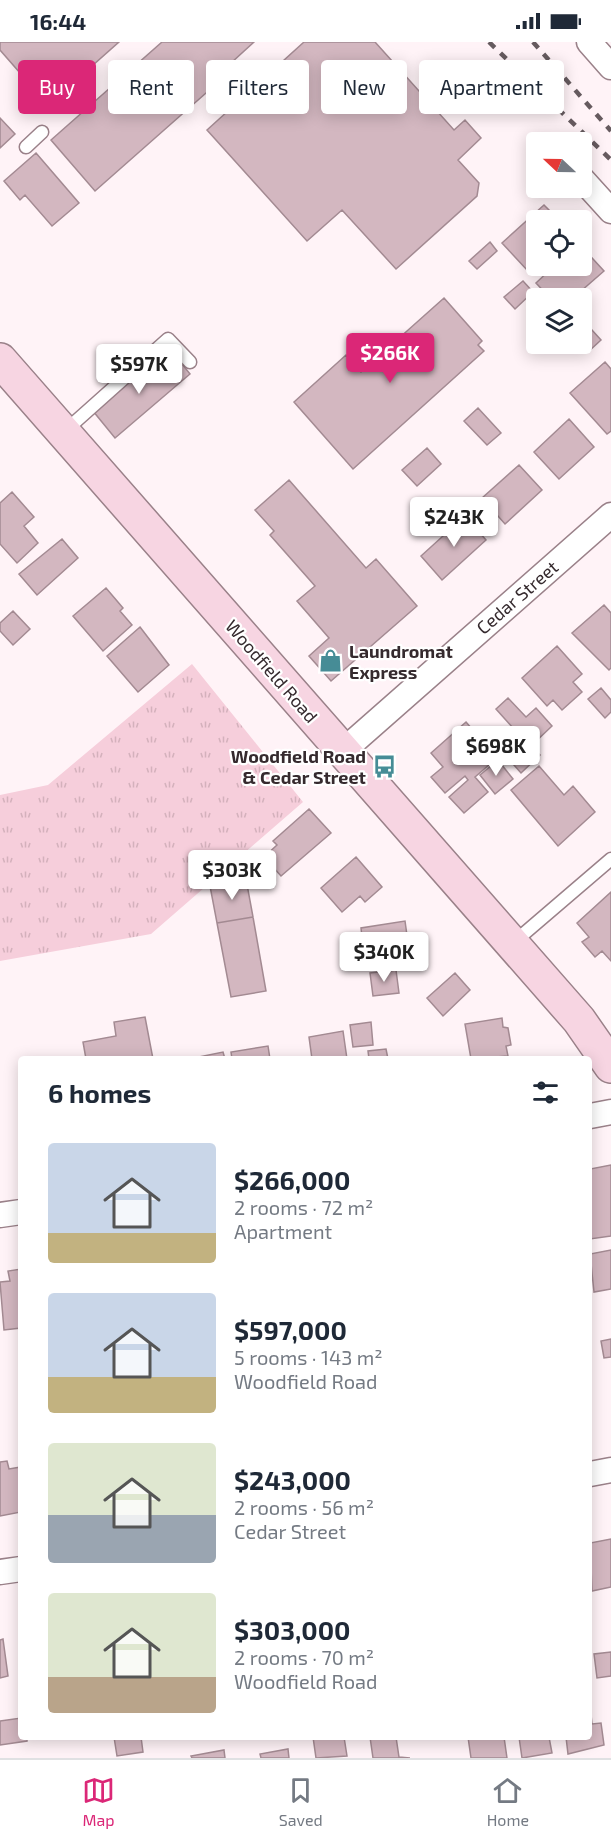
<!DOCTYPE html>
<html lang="en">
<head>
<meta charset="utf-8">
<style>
	:root { --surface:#fff; --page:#f2f2f3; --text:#1f2937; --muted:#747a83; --line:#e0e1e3; --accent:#db2777 }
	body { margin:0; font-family:"Exo 2",sans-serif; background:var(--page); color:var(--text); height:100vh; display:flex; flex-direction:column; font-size:22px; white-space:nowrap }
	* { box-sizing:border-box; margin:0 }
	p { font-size:20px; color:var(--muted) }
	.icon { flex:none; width:33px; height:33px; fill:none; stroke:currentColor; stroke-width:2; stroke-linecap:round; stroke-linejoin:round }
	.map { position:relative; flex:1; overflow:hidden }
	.drawer { position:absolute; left:18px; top:1014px; width:574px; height:684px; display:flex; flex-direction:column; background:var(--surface); border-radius:6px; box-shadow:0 3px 15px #0003 }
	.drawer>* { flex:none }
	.hud { position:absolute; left:18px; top:18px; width:576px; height:54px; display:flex; gap:12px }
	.needle { width:39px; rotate:292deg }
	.buttons { position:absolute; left:526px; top:90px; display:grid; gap:12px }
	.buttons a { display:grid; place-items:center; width:66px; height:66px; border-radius:6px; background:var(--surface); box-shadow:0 3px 15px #0003; font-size:30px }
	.price { position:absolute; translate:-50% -51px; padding:0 14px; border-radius:6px; background:#fff; color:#222; font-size:20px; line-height:39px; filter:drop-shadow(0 2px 3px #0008) }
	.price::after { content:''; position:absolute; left:50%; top:36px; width:18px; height:14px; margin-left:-9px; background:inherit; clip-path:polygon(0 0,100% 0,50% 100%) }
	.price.active { background:var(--accent); color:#fff }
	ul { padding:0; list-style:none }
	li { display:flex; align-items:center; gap:18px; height:150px; padding:0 30px }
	li span { display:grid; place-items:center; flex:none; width:168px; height:120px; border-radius:6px; color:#555 }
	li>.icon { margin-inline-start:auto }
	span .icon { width:72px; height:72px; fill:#fffc; stroke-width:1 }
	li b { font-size:26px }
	h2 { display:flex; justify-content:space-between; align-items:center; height:72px; padding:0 30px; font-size:26px }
	.chip { padding:0 21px; border-radius:6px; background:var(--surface); box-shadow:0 3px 15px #0003; font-size:21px; line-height:54px }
	.chip.active { background:var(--accent); color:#fff }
	.status { display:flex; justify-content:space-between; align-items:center; height:42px; padding:0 30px; background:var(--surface); direction:ltr }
	.status svg { height:16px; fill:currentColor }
	.dock { display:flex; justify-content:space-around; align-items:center; height:84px; border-top:2px solid var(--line); background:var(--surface); font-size:16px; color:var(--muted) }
	.dock a { display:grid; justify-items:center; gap:3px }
	.dock .active { color:var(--accent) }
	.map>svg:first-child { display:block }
	.grass { fill:url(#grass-tufts) }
	.building { fill:#d3b7c0; stroke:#a38a92; stroke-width:1.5 }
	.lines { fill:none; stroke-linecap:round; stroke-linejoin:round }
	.lane-casing { stroke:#9a8189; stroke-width:15 }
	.street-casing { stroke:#9a8189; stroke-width:27 }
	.secondary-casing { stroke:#9a8189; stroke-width:36 }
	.lane { stroke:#fff; stroke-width:12 }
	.street { stroke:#fff; stroke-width:24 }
	.secondary { stroke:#f7d5e2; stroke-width:33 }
	.rail { stroke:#665b5f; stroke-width:4.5; stroke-dasharray:8 8; stroke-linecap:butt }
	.labels { text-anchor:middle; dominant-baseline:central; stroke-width:4.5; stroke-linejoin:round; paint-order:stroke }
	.street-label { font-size:18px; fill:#352a2e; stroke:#fff }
	.poi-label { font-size:18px; font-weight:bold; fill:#352a2e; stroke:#fff; text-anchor:start }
</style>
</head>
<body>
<div class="status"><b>16:44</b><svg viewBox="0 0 49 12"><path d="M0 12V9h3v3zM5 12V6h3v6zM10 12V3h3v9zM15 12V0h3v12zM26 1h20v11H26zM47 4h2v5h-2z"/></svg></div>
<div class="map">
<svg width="611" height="1716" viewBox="0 0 611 1716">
	<defs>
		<pattern id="grass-tufts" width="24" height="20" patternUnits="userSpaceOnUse" patternTransform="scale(1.5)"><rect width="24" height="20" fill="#f6cedb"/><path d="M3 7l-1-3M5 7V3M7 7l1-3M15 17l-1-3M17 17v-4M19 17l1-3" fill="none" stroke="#d4b1bc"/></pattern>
	</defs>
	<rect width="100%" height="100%" fill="#fff3f7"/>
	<path class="grass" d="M192,622L303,760L151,892L0,919V753L48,743Z"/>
	<path class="building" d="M0,0H119L48,63L0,8Z
		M162,0H254L219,32L223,36L95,149L51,98Z
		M304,0H375L454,88L465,78L481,96L458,118L479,141L477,154L396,227L342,168L307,199L207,88Z
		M0,76L15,92L0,106Z
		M36,111L79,161L52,184L25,153L20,158L4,139Z
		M544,163L559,178H537V219L527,228L502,201Z
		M490,200L497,209L477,227L469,219Z
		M582,205L604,229L573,256H550L536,241L554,224H582Z
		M523,239L533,250L515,267L504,255Z
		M444,256L482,299L478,303L484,309L353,427L294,360L346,313L361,330Z
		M582,277L601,298L588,310L580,302Z
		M159,313L173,330L182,322L190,332L115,396L93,369Z
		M605,320L611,327V389L607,392L570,351Z
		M478,366L501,391L487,403L464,379Z
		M569,377L594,405L559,437L534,410Z
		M427,406L441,422L417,444L402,428Z
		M519,423L542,448L505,482L482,456Z
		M289,438L366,526L376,517L417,564L331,639L309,614L329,596L297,559L315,544L270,493L274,489L255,468Z
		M12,450L34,475L24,484L38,501L17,521L0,502V461Z
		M465,474L486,498L442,538L421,514Z
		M62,497L78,516L37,553L19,532Z
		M106,546L123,566L120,569L132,583L103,609L73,574Z
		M604,563L611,571V626L609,628L572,591Z
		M13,569L30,587L13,603L0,589V581Z
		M140,585L169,623L138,650L107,614Z
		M557,604L582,632L573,640L582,650L562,668L553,658L547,664L522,636Z
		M601,646L611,658V670L605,676L588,657Z
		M508,656L526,675L536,666L552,684L531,704L540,713L521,731L506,714L523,697L496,667Z
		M466,680L497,716L475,735L488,750L464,771L449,755L468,738L465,734L445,751L431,735L443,725L431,711Z
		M498,718L513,737L495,752L480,733Z
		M539,724L564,753L573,744L595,770L558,804L511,748Z
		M309,767L331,791L281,834L264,815L277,803L273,799Z
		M356,815L382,845L365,860L360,854L342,870L321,846Z
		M246,837L253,875L217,881L210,844Z
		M611,850V919L602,909L595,915L582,900L589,895L577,881Z
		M253,875L266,949L231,955L217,881Z
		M405,879L410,915L379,920L377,903L363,905L361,886Z
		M396,928L399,951L373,954L370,931Z
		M455,931L470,948L443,974L427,956Z
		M145,975L153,1017H86L83,1000L116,994L114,980Z
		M502,976L503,985L508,986L511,1003L506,1004L508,1014L471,1017L465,982Z
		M371,980L373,1003L353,1005L350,983Z
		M343,989L347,1017H312L309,995Z
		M268,1004L270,1017H232L231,1010Z
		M386,1007L388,1017H369L368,1009Z
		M223,1010L225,1017H189Z
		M611,1123V1194L590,1197V1127Z
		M611,1208V1247L594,1250L590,1212Z
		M21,1227V1286L4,1288L0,1240L10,1239L8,1229Z
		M611,1297V1315L604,1316L601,1299Z
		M7,1419L9,1427L21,1425V1470L0,1474V1420Z
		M611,1497V1545L592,1549L590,1501Z
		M3,1597L8,1634L0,1636V1598Z
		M611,1610V1634L597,1636L594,1612Z
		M590,1663L592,1682L601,1681L604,1703L568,1712L566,1695H590Z
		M21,1676V1695H27V1699L0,1703V1679Z
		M114,1695H141L143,1710L117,1714Z
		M313,1695H344L347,1714L316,1716Z
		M370,1695H396L399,1715L410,1716H373Z
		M468,1695H504L507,1716H471Z
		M519,1695H549L552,1711L522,1716Z
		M288,1707L289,1716H261L260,1712Z
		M224,1708L225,1716H192L191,1714Z"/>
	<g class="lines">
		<defs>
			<path id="lane" d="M26,105L42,90
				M65,389L168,297L190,320
				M513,901L611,817"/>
			<path id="street" d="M589,0L611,25
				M582,137L611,169
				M343,709L611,473
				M590,1074L611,1070
				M0,1173L21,1170
				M590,1432L611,1428
				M0,1530L21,1527"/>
			<path id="secondary" d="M0,318L579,978L611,1024"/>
		</defs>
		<use href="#lane" class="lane-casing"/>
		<use href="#street" class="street-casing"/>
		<use href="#secondary" class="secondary-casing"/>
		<use href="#lane" class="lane"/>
		<use href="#street" class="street"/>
		<use href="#secondary" class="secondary"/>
		<path class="rail" d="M489,0L611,118
			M533,0L611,89"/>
	</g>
	<defs>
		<symbol id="shop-bare" viewBox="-9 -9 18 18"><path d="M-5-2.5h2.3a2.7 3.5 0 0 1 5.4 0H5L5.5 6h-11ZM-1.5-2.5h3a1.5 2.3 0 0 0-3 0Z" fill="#468c96" stroke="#fff" stroke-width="2.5" paint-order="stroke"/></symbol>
		<symbol id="bus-bare" viewBox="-9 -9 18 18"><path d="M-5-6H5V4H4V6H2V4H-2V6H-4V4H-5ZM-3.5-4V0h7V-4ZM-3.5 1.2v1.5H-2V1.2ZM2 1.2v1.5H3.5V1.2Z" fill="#468c96" stroke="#fff" stroke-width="2.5" paint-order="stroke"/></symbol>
	</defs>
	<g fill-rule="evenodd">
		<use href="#shop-bare" x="314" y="602" width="33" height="33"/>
		<use href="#bus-bare" x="368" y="708" width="33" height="33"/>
	</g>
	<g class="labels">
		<g class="street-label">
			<text transform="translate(517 555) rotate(-41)">Cedar Street</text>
			<text transform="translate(272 629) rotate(49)">Woodfield Road</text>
		</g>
		<g class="poi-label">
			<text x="349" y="609">Laundromat<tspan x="349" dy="21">Express</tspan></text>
			<text x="366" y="714" text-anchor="end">Woodfield Road<tspan x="366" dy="21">&amp; Cedar Street</tspan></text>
		</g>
	</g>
</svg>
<div class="buttons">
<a><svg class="needle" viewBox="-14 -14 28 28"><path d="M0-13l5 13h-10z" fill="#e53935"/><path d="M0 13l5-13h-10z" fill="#747a83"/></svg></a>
<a><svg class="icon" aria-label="locate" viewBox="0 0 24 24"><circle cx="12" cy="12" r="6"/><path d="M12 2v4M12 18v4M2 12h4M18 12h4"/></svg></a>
<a><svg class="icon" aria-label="layers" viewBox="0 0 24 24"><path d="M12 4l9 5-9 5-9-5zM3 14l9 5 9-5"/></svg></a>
</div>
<b class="price active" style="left:390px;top:342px">$266K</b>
<b class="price" style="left:139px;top:353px">$597K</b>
<b class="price" style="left:454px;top:506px">$243K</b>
<b class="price" style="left:496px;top:735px">$698K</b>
<b class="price" style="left:232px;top:859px">$303K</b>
<b class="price" style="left:384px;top:941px">$340K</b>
<div class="hud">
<a class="chip active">Buy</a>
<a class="chip">Rent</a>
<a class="chip">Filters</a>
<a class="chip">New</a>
<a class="chip">Apartment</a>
</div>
<section class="drawer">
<h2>6 homes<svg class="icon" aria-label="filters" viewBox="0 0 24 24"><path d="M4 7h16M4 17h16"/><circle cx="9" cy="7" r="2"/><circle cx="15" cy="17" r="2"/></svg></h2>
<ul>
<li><span style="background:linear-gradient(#c9d6e8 75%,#c2b280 0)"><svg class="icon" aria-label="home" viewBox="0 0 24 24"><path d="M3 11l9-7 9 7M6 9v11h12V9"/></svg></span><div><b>$266,000</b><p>2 rooms · 72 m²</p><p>Apartment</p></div></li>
<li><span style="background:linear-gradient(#c9d6e8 70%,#c2b280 0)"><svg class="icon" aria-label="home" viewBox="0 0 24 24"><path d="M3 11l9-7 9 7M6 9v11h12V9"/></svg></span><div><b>$597,000</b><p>5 rooms · 143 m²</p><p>Woodfield Road</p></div></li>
<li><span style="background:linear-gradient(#dfe7d0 60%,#9aa5b1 0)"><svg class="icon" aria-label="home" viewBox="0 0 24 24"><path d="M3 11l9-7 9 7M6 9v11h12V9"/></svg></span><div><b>$243,000</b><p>2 rooms · 56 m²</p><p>Cedar Street</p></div></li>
<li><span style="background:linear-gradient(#dfe7d0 70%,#b9a48a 0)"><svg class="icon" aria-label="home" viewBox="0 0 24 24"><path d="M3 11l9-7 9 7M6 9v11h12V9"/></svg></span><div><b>$303,000</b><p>2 rooms · 70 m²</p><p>Woodfield Road</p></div></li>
</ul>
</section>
</div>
<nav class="dock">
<a class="active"><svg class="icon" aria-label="map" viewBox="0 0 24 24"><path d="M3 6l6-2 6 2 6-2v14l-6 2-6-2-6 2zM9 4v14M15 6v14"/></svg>Map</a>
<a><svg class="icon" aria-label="saved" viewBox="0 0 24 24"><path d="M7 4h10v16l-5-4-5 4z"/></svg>Saved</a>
<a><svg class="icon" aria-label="home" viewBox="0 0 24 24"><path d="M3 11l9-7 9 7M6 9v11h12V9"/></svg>Home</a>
</nav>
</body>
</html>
